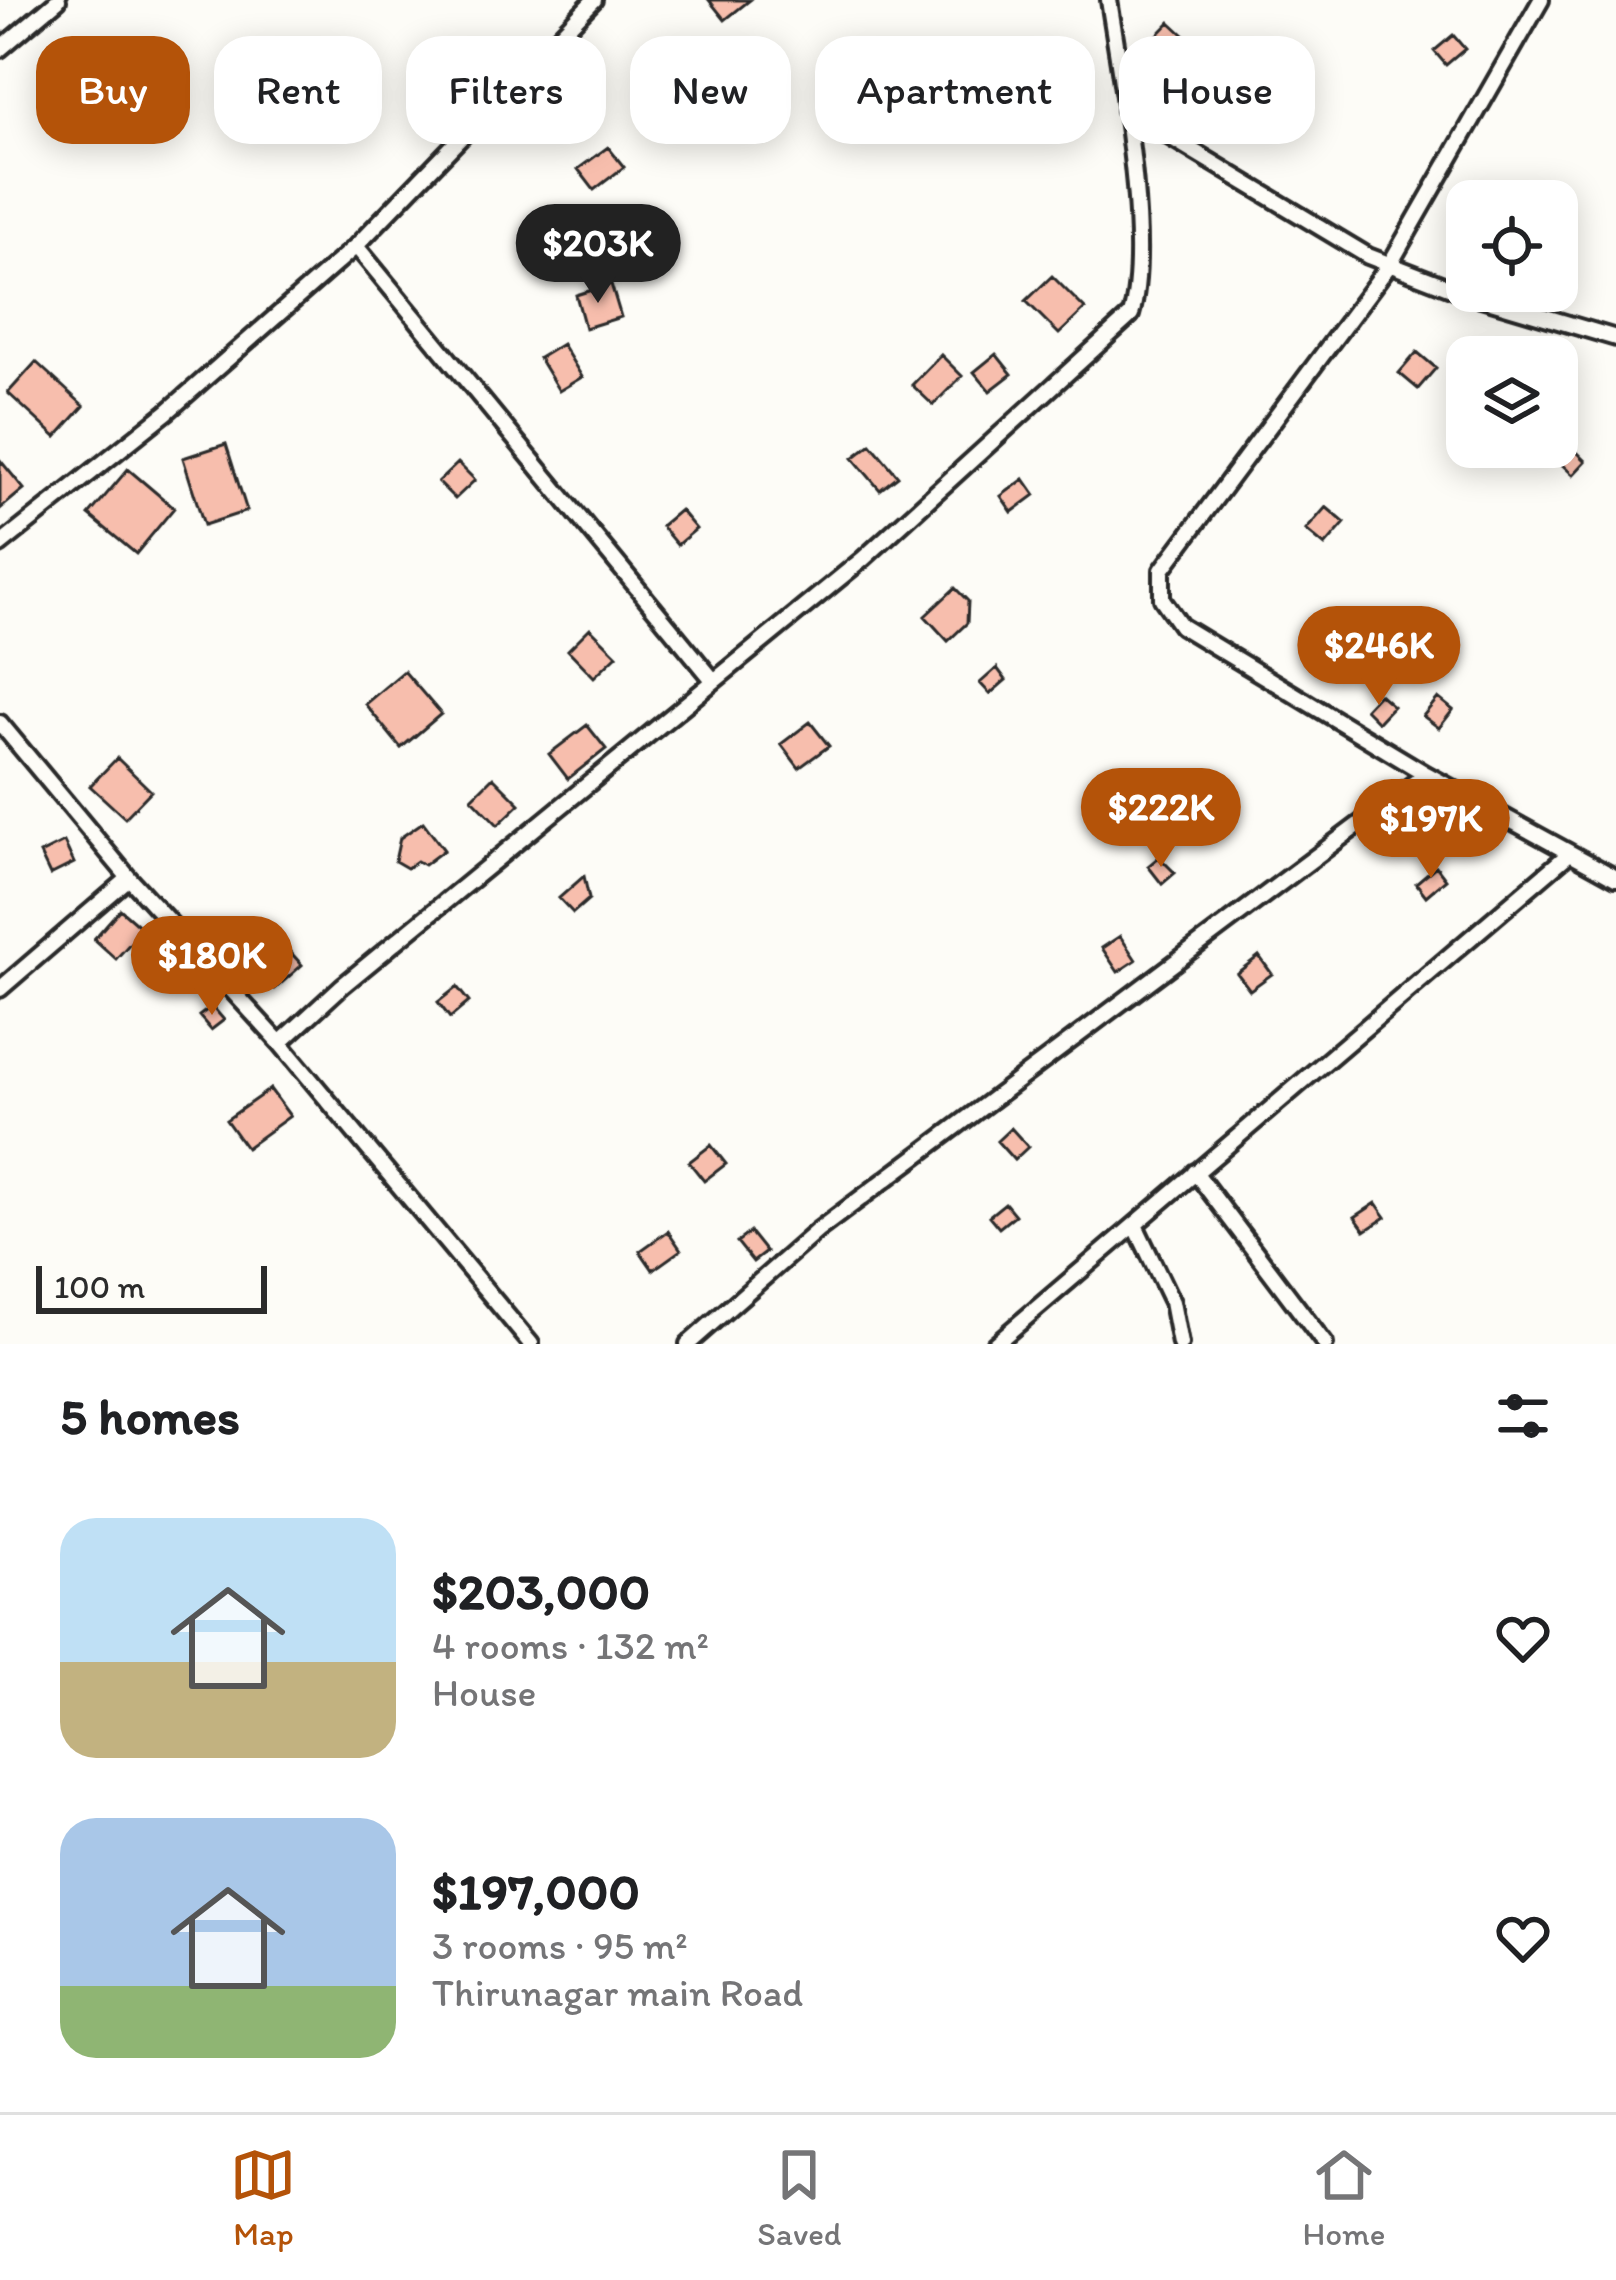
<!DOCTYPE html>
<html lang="en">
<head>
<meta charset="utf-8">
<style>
	:root { --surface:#fff; --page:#f2f2f2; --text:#202124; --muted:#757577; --line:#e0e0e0; --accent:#b45309 }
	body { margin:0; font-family:Itim,sans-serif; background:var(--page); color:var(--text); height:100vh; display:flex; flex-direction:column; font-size:45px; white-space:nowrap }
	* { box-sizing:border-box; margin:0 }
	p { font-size:39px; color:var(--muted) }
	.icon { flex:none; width:66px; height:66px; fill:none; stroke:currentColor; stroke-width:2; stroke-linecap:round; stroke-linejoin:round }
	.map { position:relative; height:1344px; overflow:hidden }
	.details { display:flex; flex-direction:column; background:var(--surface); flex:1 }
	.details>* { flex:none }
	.guide { position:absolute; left:36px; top:36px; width:1545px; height:108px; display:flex; gap:24px }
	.tools { position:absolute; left:1446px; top:180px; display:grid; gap:24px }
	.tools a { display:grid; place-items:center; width:132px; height:132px; border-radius:24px; background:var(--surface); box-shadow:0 6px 30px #0003; font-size:60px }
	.scale { position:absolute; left:36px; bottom:30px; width:231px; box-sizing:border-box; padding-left:12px; border:6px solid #2b2b2b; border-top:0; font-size:33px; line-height:42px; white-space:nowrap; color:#2b2b2b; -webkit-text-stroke:9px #fdfcf7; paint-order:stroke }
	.price { position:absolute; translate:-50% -102px; padding:0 27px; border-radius:42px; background:var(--accent); color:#fff; font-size:39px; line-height:78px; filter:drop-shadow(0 3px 6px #0008) }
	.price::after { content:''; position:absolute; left:50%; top:72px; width:36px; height:27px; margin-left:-18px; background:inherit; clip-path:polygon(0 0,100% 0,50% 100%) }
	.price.active { background:#222; color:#fff }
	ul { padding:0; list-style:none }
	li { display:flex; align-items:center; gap:36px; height:300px; padding:0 60px }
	li span { display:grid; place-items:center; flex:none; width:336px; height:240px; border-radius:36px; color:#555 }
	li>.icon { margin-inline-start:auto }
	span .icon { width:144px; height:144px; fill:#fffc; stroke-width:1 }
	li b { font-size:51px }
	h2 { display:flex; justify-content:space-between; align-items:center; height:144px; padding:0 60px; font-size:51px }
	.chip { padding:0 42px; border-radius:36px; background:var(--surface); box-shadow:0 6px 30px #0003; font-size:42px; line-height:108px }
	.chip.active { background:var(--accent); color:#fff }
	.tabs { display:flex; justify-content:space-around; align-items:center; height:168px; border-top:3px solid var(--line); background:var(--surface); font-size:33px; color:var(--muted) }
	.tabs a { display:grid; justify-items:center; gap:6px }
	.tabs .active { color:var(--accent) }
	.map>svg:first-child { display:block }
	.building { fill:#f7bead; stroke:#2b2b2b; stroke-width:3 }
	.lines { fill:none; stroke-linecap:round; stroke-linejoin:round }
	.minor-casing { stroke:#2b2b2b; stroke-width:22 }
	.minor { stroke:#fdfcf7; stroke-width:14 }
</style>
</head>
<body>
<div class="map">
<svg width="1616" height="1344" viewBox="0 0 1616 1344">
	<rect width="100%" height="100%" fill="#fdfcf7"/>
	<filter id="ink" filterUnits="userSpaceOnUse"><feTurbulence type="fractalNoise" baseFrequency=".00833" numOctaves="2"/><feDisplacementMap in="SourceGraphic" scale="24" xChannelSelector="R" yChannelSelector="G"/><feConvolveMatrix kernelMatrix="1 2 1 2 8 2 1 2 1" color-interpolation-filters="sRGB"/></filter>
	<g filter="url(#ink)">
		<path class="building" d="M709,0H750L725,20Z
			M1170,22L1196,46L1169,74L1143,50Z
			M1453,35L1465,49L1446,65L1434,51Z
			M143,48L159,64L137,86L121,69Z
			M608,147L624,167L594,190L578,169Z
			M565,209L586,232L549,266L528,243Z
			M1052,276L1085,309L1059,334L1026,301Z
			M611,284L621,317L585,328L576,295Z
			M562,344L582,377L559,391L539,358Z
			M1417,352L1436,368L1418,389L1399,373Z
			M996,354L1012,374L990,391L974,372Z
			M941,355L962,376L933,405L912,385Z
			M36,362L84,406L56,437L8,393Z
			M226,444L247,511L204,525L183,458Z
			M871,444L898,476L880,490L853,458Z
			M1571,446L1586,461L1573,475L1558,461Z
			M0,460L24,489L0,509Z
			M458,463L475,480L455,499L438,482Z
			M128,469L174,508L136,554L89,515Z
			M1024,479L1035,495L1012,512L1001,496Z
			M1326,507L1345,523L1325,546L1306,530Z
			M680,510L696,529L677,545L661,526Z
			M955,588L968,601L967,623L948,641L925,616Z
			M590,628L617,655L594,677L568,650Z
			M997,668L1006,680L990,694L980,683Z
			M404,671L441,714L401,748L365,704Z
			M1379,694L1393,706L1378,722L1365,709Z
			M1438,698L1453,710L1439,728L1423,716Z
			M810,722L829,746L799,768L781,744Z
			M587,725L606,749L568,779L549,754Z
			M117,758L151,791L125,818L90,786Z
			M493,777L520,804L498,825L472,798Z
			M423,822L444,850L424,865L417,861L407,868L395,861L400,838Z
			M64,842L74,863L50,875L40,854Z
			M1159,857L1175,873L1162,884L1148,866Z
			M1436,866L1446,879L1426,896L1416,883Z
			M584,876L589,899L573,913L559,898Z
			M120,909L143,929L116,959L94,939Z
			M275,935L302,965L275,989L248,959Z
			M1120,936L1136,960L1118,972L1102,948Z
			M1259,956L1272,974L1250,990L1237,973Z
			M457,987L469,1002L450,1018L438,1002Z
			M212,1006L224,1020L211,1030L199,1016Z
			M270,1089L290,1116L246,1148L226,1120Z
			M1011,1128L1028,1147L1014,1160L997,1141Z
			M711,1145L726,1164L704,1181L689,1162Z
			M1005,1203L1015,1215L999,1228L989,1216Z
			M1376,1203L1386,1217L1365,1231L1355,1217Z
			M668,1231L681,1250L653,1270L640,1251Z
			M750,1232L766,1252L753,1262L737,1242Z"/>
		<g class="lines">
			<defs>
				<path id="minor" d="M1541,0L1390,264L1162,570V599L1181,626L1426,774L1616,878
					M0,49L58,0
					M1125,110L1368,256L1464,293L1616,338
					M356,246L713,680
					M0,545L167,412L356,246L594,0
					M0,723L129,878
					M0,989L129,878L280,1043L531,1344
					M280,1043L342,986L863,559L1131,315C1152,244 1121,78 1109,0
					M1195,1172L1325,1344
					M1135,1225L1172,1302L1180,1344
					M688,1344L817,1231L1426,774
					M995,1344L1570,853"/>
			</defs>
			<use href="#minor" class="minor-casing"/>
			<use href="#minor" class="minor"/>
		</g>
	</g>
</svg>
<div class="tools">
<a><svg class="icon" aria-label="locate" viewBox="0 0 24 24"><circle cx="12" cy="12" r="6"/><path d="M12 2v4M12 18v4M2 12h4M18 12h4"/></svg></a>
<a><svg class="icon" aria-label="layers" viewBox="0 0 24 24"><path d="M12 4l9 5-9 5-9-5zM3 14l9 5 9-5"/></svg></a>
</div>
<div class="scale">100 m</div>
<b class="price active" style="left:598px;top:306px">$203K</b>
<b class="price" style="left:1379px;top:708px">$246K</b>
<b class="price" style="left:1161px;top:870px">$222K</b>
<b class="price" style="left:1431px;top:881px">$197K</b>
<b class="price" style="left:212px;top:1018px">$180K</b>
<div class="guide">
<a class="chip active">Buy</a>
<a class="chip">Rent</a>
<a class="chip">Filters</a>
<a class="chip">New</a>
<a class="chip">Apartment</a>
<a class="chip">House</a>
</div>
</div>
<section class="details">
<h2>5 homes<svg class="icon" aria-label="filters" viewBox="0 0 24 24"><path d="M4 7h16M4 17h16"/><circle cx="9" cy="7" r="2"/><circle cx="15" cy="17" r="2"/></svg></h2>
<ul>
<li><span style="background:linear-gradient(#bfe0f5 60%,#c2b280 0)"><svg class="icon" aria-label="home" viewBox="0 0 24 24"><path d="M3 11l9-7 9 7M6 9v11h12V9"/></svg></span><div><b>$203,000</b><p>4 rooms · 132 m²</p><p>House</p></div><svg class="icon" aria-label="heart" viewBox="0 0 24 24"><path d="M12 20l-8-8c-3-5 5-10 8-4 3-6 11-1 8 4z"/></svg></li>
<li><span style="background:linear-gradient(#a9c7e8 70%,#8fb573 0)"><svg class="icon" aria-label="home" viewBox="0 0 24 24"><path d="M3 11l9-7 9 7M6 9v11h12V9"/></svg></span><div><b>$197,000</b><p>3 rooms · 95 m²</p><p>Thirunagar main Road</p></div><svg class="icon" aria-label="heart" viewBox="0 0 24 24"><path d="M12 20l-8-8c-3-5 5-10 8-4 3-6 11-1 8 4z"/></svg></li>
</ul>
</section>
<nav class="tabs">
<a class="active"><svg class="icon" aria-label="map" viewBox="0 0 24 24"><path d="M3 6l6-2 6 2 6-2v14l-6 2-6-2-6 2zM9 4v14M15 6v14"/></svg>Map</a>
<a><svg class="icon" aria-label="saved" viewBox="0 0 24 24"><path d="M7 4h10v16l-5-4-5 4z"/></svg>Saved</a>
<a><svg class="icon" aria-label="home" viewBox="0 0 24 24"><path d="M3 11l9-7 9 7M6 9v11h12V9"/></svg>Home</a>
</nav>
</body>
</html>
